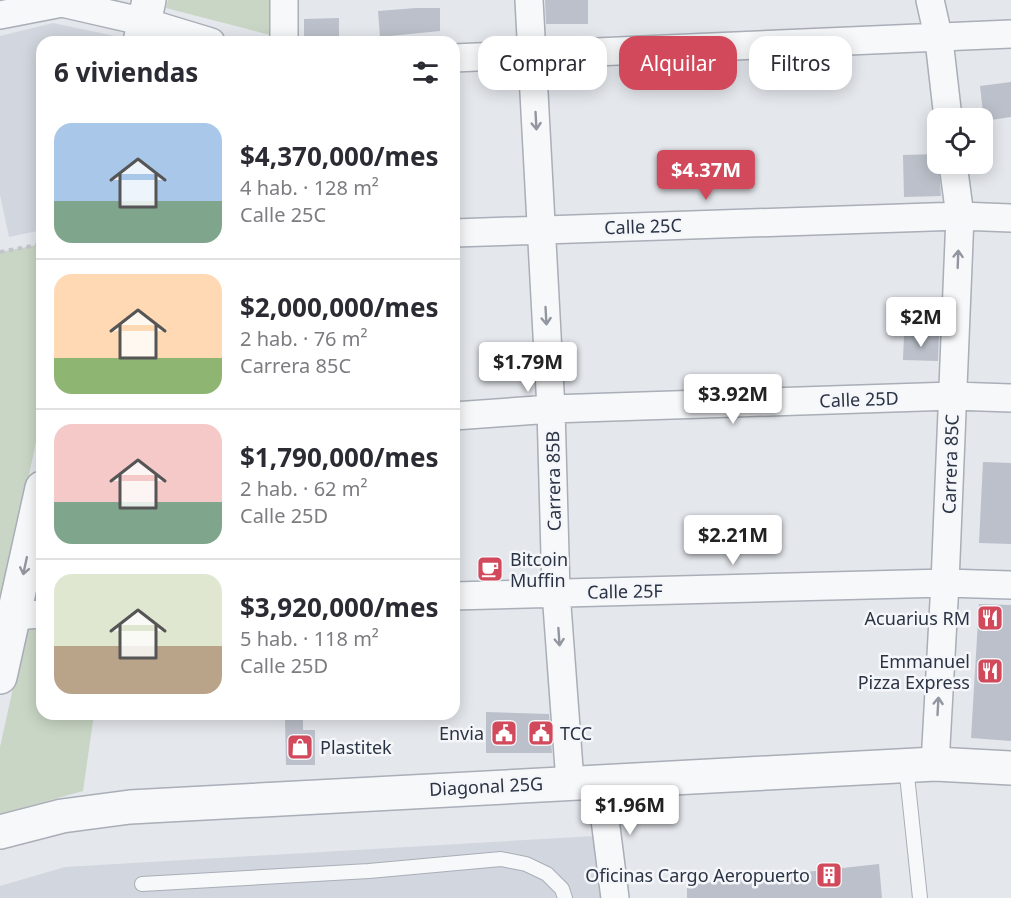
<!DOCTYPE html>
<html lang="es">
<head>
<meta charset="utf-8">
<style>
	:root { --surface:#fff; --page:#f7f7f7; --text:#2b2b33; --muted:#7c7c81; --line:#e1e1e2; --accent:#d1495b }
	body { margin:0; font-family:"Noto Sans",sans-serif; background:var(--page); color:var(--text); height:100vh; display:flex; flex-direction:column; font-size:22px; white-space:nowrap }
	* { box-sizing:border-box; margin:0 }
	p { font-size:20px; color:var(--muted) }
	.icon { flex:none; width:33px; height:33px; fill:none; stroke:currentColor; stroke-width:2; stroke-linecap:round; stroke-linejoin:round }
	.map { position:relative; flex:1; overflow:hidden }
	.details { position:absolute; left:36px; top:36px; width:424px; height:684px; display:flex; flex-direction:column; background:var(--surface); border-radius:18px; box-shadow:0 3px 15px #0003 }
	.details>* { flex:none }
	.hud { position:absolute; left:478px; top:36px; width:442px; height:54px; display:flex; gap:12px }
	.controls { position:absolute; left:927px; top:108px; display:grid; gap:12px }
	.controls a { display:grid; place-items:center; width:66px; height:66px; border-radius:12px; background:var(--surface); box-shadow:0 3px 15px #0003; font-size:30px }
	.price { position:absolute; translate:-50% -51px; padding:0 14px; border-radius:6px; background:#fff; color:#222; font-size:20px; line-height:39px; filter:drop-shadow(0 2px 3px #0008) }
	.price::after { content:''; position:absolute; left:50%; top:36px; width:18px; height:14px; margin-left:-9px; background:inherit; clip-path:polygon(0 0,100% 0,50% 100%) }
	.price.selected { background:var(--accent); color:#fff }
	ul { padding:0; list-style:none }
	li { display:flex; align-items:center; gap:18px; height:150px; padding:0 18px }
	li+li { border-top:2px solid var(--line) }
	li span { display:grid; place-items:center; flex:none; width:168px; height:120px; border-radius:18px; color:#555 }
	li>.icon { margin-inline-start:auto }
	span .icon { width:72px; height:72px; fill:#fffc; stroke-width:1 }
	li b { font-size:26px }
	h2 { display:flex; justify-content:space-between; align-items:center; height:72px; padding:0 18px; font-size:26px }
	.pill { padding:0 21px; border-radius:18px; background:var(--surface); box-shadow:0 3px 15px #0003; font-size:21px; line-height:54px }
	.pill.selected { background:var(--accent); color:#fff }
	.map>svg:first-child { display:block }
	.built { fill:#d2d6de }
	.green { fill:#c9d6c5 }
	.building { fill:#bbc0ca }
	.lines { fill:none; stroke-linecap:round; stroke-linejoin:round }
	.service-casing { stroke:#a9aeb7; stroke-width:16 }
	.minor-casing { stroke:#a9aeb7; stroke-width:30 }
	.tertiary-casing { stroke:#a9aeb7; stroke-width:36 }
	.path { stroke:#c2c5cb; stroke-width:4; stroke-dasharray:4.5 4.5; stroke-linecap:butt }
	.service { stroke:#f7f8fa; stroke-width:14 }
	.minor { stroke:#f7f8fa; stroke-width:27 }
	.tertiary { stroke:#f7f8fa; stroke-width:33 }
	.oneway { stroke:#9196a0 }
	.labels { text-anchor:middle; dominant-baseline:central; stroke-width:5; stroke-linejoin:round; paint-order:stroke }
	.street-label { font-size:18px; fill:#2b3445; stroke:#f4f6f9 }
	.poi-label { font-size:18px; fill:#2b3445; stroke:#f4f6f9; text-anchor:end }
</style>
</head>
<body>
<div class="map">
<svg width="1011" height="898" viewBox="0 0 1011 898">
	<rect width="100%" height="100%" fill="#e4e7ec"/>
	<path class="built" d="M53,23L124,38L123,42H42V230L9,237L0,195V36Z
		M594,836L601,898H0V886L65,867Z"/>
	<path class="green" d="M168,0H269L270,35L166,8Z
		M42,244V415L0,606V252Z
		M42,556V714H94L83,791L0,814V747Z"/>
	<path class="building" d="M545,0H588V24H546Z
		M416,8H440V31L380,37L378,11Z
		M339,18V42H304V19Z
		M1011,82V117L984,121L980,86Z
		M938,154L941,196L904,197L903,155Z
		M904,335L939,336L938,361L903,360Z
		M983,462L1011,463V544L979,543Z
		M979,604L1011,605V741L971,738Z
		M486,712L549,714L552,753H486Z
		M285,720H303V730H315V765H286Z
		M879,864L882,898H687V885Z"/>
	<g class="lines">
		<defs>
			<path id="service" d="M906,766L920,898
				M142,884L369,871L501,859L526,864L547,874L562,889L565,898"/>
			<path id="minor" d="M284,0V42
				M529,0L551,409L556,592L570,782
				M930,0L939,40L948,118
				M0,15L62,3L145,22L211,42
				M454,58L1011,34
				M454,233L960,216L1011,218
				M454,416L551,409L953,396L1011,398
				M454,596L945,583L1011,585
				M14,616L42,614
				M935,764L945,583L960,216L953,164
				M600,780L615,898"/>
			<path id="tertiary" d="M140,42L149,0
				M0,677L42,488
				M0,832L62,816L130,807L935,764L1011,768"/>
		</defs>
		<use href="#service" class="service-casing"/>
		<use href="#minor" class="minor-casing"/>
		<use href="#tertiary" class="tertiary-casing"/>
		<path class="path" d="M0,252L42,244"/>
		<use href="#service" class="service"/>
		<use href="#minor" class="minor"/>
		<use href="#tertiary" class="tertiary"/>
	</g>
	<defs><path id="oneway-shaft" d="M-6 0H5M1.5-3L5.5 0L1.5 3" fill="none" stroke-width="1.6" stroke-linecap="round" stroke-linejoin="round" transform="scale(1.5)"/></defs>
	<g class="oneway">
		<use href="#oneway-shaft" transform="translate(536 121) rotate(87)"/>
		<use href="#oneway-shaft" transform="translate(958 259) rotate(-88)"/>
		<use href="#oneway-shaft" transform="translate(546 316) rotate(87)"/>
		<use href="#oneway-shaft" transform="translate(25 566) rotate(102)"/>
		<use href="#oneway-shaft" transform="translate(559 637) rotate(86)"/>
		<use href="#oneway-shaft" transform="translate(938 706) rotate(-87)"/>
	</g>
	<defs>
		<symbol id="cafe-square" viewBox="-11 -11 22 22"><rect x="-9" y="-9" width="18" height="18" rx="4" fill="#d1495b" stroke="#f4f6f9"/><path d="M-5.5-4.5H6V0H3Q3 3.5 0 3.5H-2.5Q-5.5 3.5-5.5 0ZM3-3.2v2h1.7v-2ZM-6 4.5H4V6H-6Z" fill="#fff"/></symbol>
		<symbol id="restaurant-square" viewBox="-11 -11 22 22"><rect x="-9" y="-9" width="18" height="18" rx="4" fill="#d1495b" stroke="#f4f6f9"/><path d="M-5-6h1v4h1v-4h1v4h1v-4h1v5L-1.5 .5V6h-2V.5L-5-1ZM5-6V6H3V1.5H1.5Q1.5-4 5-6Z" fill="#fff"/></symbol>
		<symbol id="civic-square" viewBox="-11 -11 22 22"><rect x="-9" y="-9" width="18" height="18" rx="4" fill="#d1495b" stroke="#f4f6f9"/><path d="M-.6-6.5H3V-4.5H.6V-3L4-1V1h2V6H-6V1h2V-1L-.6-3ZM-1.2 2.5V6h2.4V2.5Z" fill="#fff"/></symbol>
		<symbol id="shop-square" viewBox="-11 -11 22 22"><rect x="-9" y="-9" width="18" height="18" rx="4" fill="#d1495b" stroke="#f4f6f9"/><path d="M-5-2.5h2.3a2.7 3.5 0 0 1 5.4 0H5L5.5 6h-11ZM-1.5-2.5h3a1.5 2.3 0 0 0-3 0Z" fill="#fff"/></symbol>
		<symbol id="building-square" viewBox="-11 -11 22 22"><rect x="-9" y="-9" width="18" height="18" rx="4" fill="#d1495b" stroke="#f4f6f9"/><path d="M-4-6H4V6H1V3H-1V6H-4ZM-2.5-4.3h1.7v1.8h-1.7ZM.8-4.3h1.7v1.8H.8ZM-2.5-1h1.7V.8h-1.7ZM.8-1h1.7V.8H.8Z" fill="#fff"/></symbol>
	</defs>
	<g fill-rule="evenodd">
		<use href="#cafe-square" x="475" y="554" width="30" height="30"/>
		<use href="#restaurant-square" x="975" y="603" width="30" height="30"/>
		<use href="#restaurant-square" x="975" y="656" width="30" height="30"/>
		<use href="#civic-square" x="489" y="718" width="30" height="30"/>
		<use href="#civic-square" x="526" y="718" width="30" height="30"/>
		<use href="#shop-square" x="285" y="732" width="30" height="30"/>
		<use href="#building-square" x="814" y="860" width="30" height="30"/>
	</g>
	<g class="labels">
		<g class="street-label">
			<text transform="translate(643 226) rotate(-2)">Calle 25C</text>
			<text transform="translate(859 399) rotate(-2)">Calle 25D</text>
			<text transform="translate(950 464) rotate(-88)">Carrera 85C</text>
			<text transform="translate(553 481) rotate(-91)">Carrera 85B</text>
			<text transform="translate(625 591) rotate(-1)">Calle 25F</text>
			<text transform="translate(486 786) rotate(-3)">Diagonal 25G</text>
		</g>
		<g class="poi-label">
			<text x="510" y="559" text-anchor="start">Bitcoin<tspan x="510" dy="21">Muffin</tspan></text>
			<text x="970" y="618">Acuarius RM</text>
			<text x="970" y="661">Emmanuel<tspan x="970" dy="21">Pizza Express</tspan></text>
			<text x="484" y="733">Envia</text>
			<text x="560" y="733" text-anchor="start">TCC</text>
			<text x="320" y="747" text-anchor="start">Plastitek</text>
			<text x="810" y="875">Oficinas Cargo Aeropuerto</text>
		</g>
	</g>
</svg>
<div class="controls">
<a><svg class="icon" aria-label="locate" viewBox="0 0 24 24"><circle cx="12" cy="12" r="6"/><path d="M12 2v4M12 18v4M2 12h4M18 12h4"/></svg></a>
</div>
<b class="price selected" style="left:706px;top:201px">$4.37M</b>
<b class="price" style="left:921px;top:348px">$2M</b>
<b class="price" style="left:528px;top:393px">$1.79M</b>
<b class="price" style="left:733px;top:425px">$3.92M</b>
<b class="price" style="left:733px;top:566px">$2.21M</b>
<b class="price" style="left:630px;top:836px">$1.96M</b>
<div class="hud">
<a class="pill">Comprar</a>
<a class="pill selected">Alquilar</a>
<a class="pill">Filtros</a>
</div>
<section class="details">
<h2>6 viviendas<svg class="icon" aria-label="filters" viewBox="0 0 24 24"><path d="M4 7h16M4 17h16"/><circle cx="9" cy="7" r="2"/><circle cx="15" cy="17" r="2"/></svg></h2>
<ul>
<li><span style="background:linear-gradient(#a9c7e8 65%,#7fa58c 0)"><svg class="icon" aria-label="home" viewBox="0 0 24 24"><path d="M3 11l9-7 9 7M6 9v11h12V9"/></svg></span><div><b>$4,370,000/mes</b><p>4 hab. · 128 m²</p><p>Calle 25C</p></div></li>
<li><span style="background:linear-gradient(#ffd9b3 70%,#8fb573 0)"><svg class="icon" aria-label="home" viewBox="0 0 24 24"><path d="M3 11l9-7 9 7M6 9v11h12V9"/></svg></span><div><b>$2,000,000/mes</b><p>2 hab. · 76 m²</p><p>Carrera 85C</p></div></li>
<li><span style="background:linear-gradient(#f6c9c9 65%,#7fa58c 0)"><svg class="icon" aria-label="home" viewBox="0 0 24 24"><path d="M3 11l9-7 9 7M6 9v11h12V9"/></svg></span><div><b>$1,790,000/mes</b><p>2 hab. · 62 m²</p><p>Calle 25D</p></div></li>
<li><span style="background:linear-gradient(#dfe7d0 60%,#b9a48a 0)"><svg class="icon" aria-label="home" viewBox="0 0 24 24"><path d="M3 11l9-7 9 7M6 9v11h12V9"/></svg></span><div><b>$3,920,000/mes</b><p>5 hab. · 118 m²</p><p>Calle 25D</p></div></li>
</ul>
</section>
</div>
</body>
</html>
